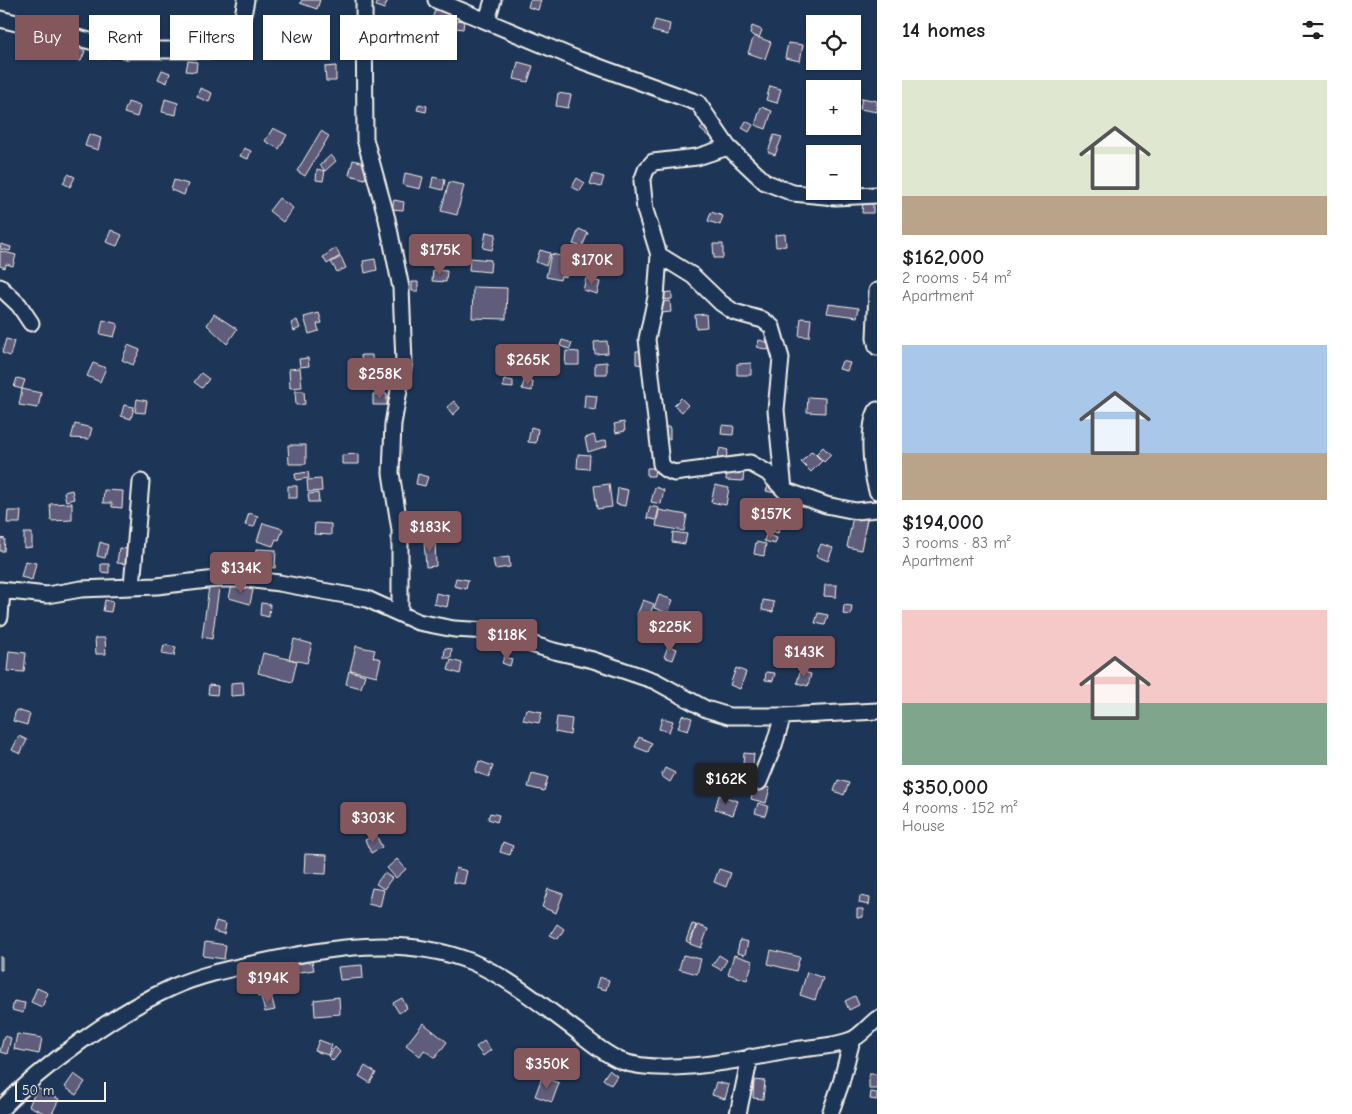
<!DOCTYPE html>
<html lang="en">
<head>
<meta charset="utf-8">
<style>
	:root { --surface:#fff; --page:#f2f2f2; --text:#202124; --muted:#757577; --accent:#84575d }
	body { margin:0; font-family:"Comic Neue",sans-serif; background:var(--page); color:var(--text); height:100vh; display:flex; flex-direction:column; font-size:19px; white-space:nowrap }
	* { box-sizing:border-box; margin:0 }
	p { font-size:16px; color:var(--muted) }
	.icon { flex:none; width:28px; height:28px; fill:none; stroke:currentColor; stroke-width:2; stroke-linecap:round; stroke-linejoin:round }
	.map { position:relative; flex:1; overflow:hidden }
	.panel { display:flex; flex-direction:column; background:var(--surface); width:475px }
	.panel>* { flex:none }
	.banner { position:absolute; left:15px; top:15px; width:475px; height:45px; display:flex; gap:10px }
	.controls { position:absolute; left:806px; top:15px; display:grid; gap:10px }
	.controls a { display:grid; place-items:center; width:55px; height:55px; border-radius:0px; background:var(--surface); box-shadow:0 1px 4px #0004; font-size:25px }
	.scale { position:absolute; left:15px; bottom:12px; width:91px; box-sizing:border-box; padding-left:5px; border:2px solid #f4f1e8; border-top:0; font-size:14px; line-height:18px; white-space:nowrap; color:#f4f1e8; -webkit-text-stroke:4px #1d3557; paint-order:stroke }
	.price { position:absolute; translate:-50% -42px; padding:0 11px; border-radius:5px; background:var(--accent); color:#fff; font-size:16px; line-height:32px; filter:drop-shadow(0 1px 2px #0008) }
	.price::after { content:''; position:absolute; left:50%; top:30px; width:15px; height:11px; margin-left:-8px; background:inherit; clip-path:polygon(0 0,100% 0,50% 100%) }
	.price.selected { background:#222; color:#fff }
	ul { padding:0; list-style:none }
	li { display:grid; align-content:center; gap:10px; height:265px; padding:0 25px }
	li span { display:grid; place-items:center; height:155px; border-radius:0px; color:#555 }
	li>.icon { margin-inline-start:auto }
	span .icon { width:90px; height:90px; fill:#fffc; stroke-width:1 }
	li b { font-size:21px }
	h2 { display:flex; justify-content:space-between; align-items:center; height:60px; padding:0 25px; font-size:21px }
	.pill { padding:0 18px; border-radius:0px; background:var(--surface); box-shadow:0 1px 4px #0004; font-size:18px; line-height:45px }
	.pill.selected { background:var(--accent); color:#fff }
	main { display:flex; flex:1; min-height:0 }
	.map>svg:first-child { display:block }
	.building { fill:#605d7b; stroke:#f4f1e8 }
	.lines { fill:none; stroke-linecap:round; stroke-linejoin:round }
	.minor-casing { stroke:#f4f1e8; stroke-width:19 }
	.minor { stroke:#1d3557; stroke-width:15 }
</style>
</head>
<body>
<main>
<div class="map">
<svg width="877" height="1114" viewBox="0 0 877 1114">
	<rect width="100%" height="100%" fill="#1d3557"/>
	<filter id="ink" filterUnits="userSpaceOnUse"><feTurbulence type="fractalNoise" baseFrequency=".02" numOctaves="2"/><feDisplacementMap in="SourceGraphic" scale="10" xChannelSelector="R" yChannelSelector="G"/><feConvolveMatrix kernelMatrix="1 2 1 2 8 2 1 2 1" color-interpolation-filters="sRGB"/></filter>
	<g filter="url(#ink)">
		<path class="building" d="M302,0H320L317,9L300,3Z
			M378,0H388L384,9L376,6Z
			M530,0H541L538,10L528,7Z
			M436,8L454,15L447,35L428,28Z
			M457,20L464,21L463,29L456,28Z
			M655,20L670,24L668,35L652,31Z
			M752,26L762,30L759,38L750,34Z
			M754,36L771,42L765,59L748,53Z
			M788,43L803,45L800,61L785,58Z
			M78,48L85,51L81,61L74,59Z
			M109,49V58L97,59V50Z
			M188,61L197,62L196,72L186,71Z
			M518,62L533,66L528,82L514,79Z
			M336,66V81H326L325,67Z
			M162,70L170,73L167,83L158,79Z
			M770,86L781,89L777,103L766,100Z
			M200,88L212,93L209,102L197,97Z
			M558,93L571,95L568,108L556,106Z
			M862,98L877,101V112L860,109Z
			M165,99L178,103L176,115L162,112Z
			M128,102L140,106L137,117L124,113Z
			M419,104L427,106L426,112L417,110Z
			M761,107L772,111L766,129L755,125Z
			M746,121L753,125L749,132L742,128Z
			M705,123L715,131L709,137L700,129Z
			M273,128L287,135L279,149L265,141Z
			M321,131L329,136L305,176L297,171Z
			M89,134L101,138L98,150L85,146Z
			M774,135L782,137L775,155L768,152Z
			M244,148L251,151L248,159L240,156Z
			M331,155L336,161L325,171L320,165Z
			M353,160L369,164L365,179L349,175Z
			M317,169L325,171L323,181L316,180Z
			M405,173L423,177L420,189L403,185Z
			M68,174L75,177L70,187L63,183Z
			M593,174L604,177L601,187L590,184Z
			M433,177L445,180L443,190L431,187Z
			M577,178L585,183L580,191L572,187Z
			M174,180L188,184L184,195L171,190Z
			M449,182L464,185L457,215L441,211Z
			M279,198L293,208L283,222L269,211Z
			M863,199H873V213H862Z
			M394,200L404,202L403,210L392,209Z
			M711,212L723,216L720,225L708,221Z
			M579,229L588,233L582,247L573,244Z
			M111,230L122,235L117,246L106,242Z
			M486,232L496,234L492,250L483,248Z
			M785,234L786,246L776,247L775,235Z
			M1,244L11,247L10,251L0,249Z
			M713,244H723V258H714Z
			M336,248L340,256L327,264L323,257Z
			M540,250L550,253L546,266L536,262Z
			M0,251L16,255L13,266L6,264L5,268L0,266Z
			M551,254L571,258L566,277L561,276L560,280L546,277Z
			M341,257L346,268L337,272L331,262Z
			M470,258L491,260L490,272L469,270Z
			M375,259L377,270L365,273L363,261Z
			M433,270L447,271L446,282L432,281Z
			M586,278L600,282L597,294L583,290Z
			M412,282H418V291H412Z
			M473,287L507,288L506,319L472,318Z
			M672,292V299L660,300V293Z
			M670,301L671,312L661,313L659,302Z
			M829,304L859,308L857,317L827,313Z
			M319,313L322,323L317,324L319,331L309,334L304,317Z
			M214,314L237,329L227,344L207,325Z
			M706,314L707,327L696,328L695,315Z
			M801,318L811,319L809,337L799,336Z
			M103,320L118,324L114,337L100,334Z
			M297,320L300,328L294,331L291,323Z
			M6,339L14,341L10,356L2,353Z
			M562,340L572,343L570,349L560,346Z
			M759,340L770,343L768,350L757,347Z
			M607,341L608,353L595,354L594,342Z
			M128,345L140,350L133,365L122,360Z
			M566,351L579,352V365H565Z
			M636,351H645V365L636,364Z
			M533,352L545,355L541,372L528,368Z
			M361,355H372L373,366L362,367Z
			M308,358L309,366L300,367L299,359Z
			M842,361L850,363L847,371L839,369Z
			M607,362V374H595V363Z
			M93,363L106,368L100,382L87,376Z
			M751,363V375H737V364Z
			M300,368L302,387L290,388L289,369Z
			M201,373L209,379L202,388L194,382Z
			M17,378L25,380L22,389L14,387Z
			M504,379L513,381V388L503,387Z
			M524,381L533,382L532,391L522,389Z
			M22,389L41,393L38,408L19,405Z
			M295,391H304L305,404L296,405Z
			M373,394H387V405H373Z
			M585,395L597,396L595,410L584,408Z
			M808,397L825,398V413L807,412Z
			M681,398L688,405L682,412L674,405Z
			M137,399L147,401L145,413L135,412Z
			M454,401L460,408L453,415L447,407Z
			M124,405L134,407L131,419L121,416Z
			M624,422L625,431L616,433L614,424Z
			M75,424L92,428L89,439L71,438Z
			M722,425L734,426L733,435L721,434Z
			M531,427L538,429L536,443L528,442Z
			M661,427H670V439H662Z
			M594,435L596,443L606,440L607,446L588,452L585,438Z
			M288,445H306V464H289Z
			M823,447L831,455L824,462L816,454Z
			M720,448L728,450L725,461L717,459Z
			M812,451L822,461L811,472L801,462Z
			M359,454V464H342V455Z
			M578,454L590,455L589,469L577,468Z
			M647,468H655L654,476H647Z
			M727,469L744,470L743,481L726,480Z
			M308,472L309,478L296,480L295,474Z
			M418,474L428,477L425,486L416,484Z
			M321,479L322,491L308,492L307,480Z
			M609,484L612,507L597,509L594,486Z
			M769,484L777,486L775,493L766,491Z
			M715,485L729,488L726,505L711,502Z
			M288,486H297V498H288Z
			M655,487L664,490L661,504L651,502Z
			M618,488L628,490L625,506L616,504Z
			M72,490L74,499L66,501L64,492Z
			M104,490L123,491L122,508L112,507V503H103Z
			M318,493L319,502H309L308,494Z
			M72,503V520L51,521L50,504Z
			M650,506L659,508L656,520L647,518Z
			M659,510L687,515L684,531L656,526Z
			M8,511H21L20,523H7Z
			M249,513L258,516L254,527L245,525Z
			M853,516L867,519L861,550L847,547Z
			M773,518L782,521L778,533L769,530Z
			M263,523L283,529L279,540L276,539L273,546L257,541Z
			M315,523L331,524V535L314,534Z
			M673,532L687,534L685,544L672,542Z
			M24,533H32V547L24,548Z
			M766,535L777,538L775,544L764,541Z
			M0,538L5,539L4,551H0Z
			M435,540L436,566L426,567L424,541Z
			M100,542L108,545L105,558L97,556Z
			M756,542L766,544L764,556L754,554Z
			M821,544L833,548L828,561L816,556Z
			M119,548L129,549L128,564L117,563Z
			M256,549L276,550L275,568L255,566Z
			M509,557L510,567L495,569L493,559Z
			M25,561L36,563L32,580L21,577Z
			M101,564H109V573L101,572Z
			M456,578L468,580L466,589L454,586Z
			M232,585L253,590L250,604L229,598Z
			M825,585H837L836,597L824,596Z
			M209,587L219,588L212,639L202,637Z
			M436,593L449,596L447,607L434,604Z
			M659,595L673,600L668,613L654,608Z
			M105,600L113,602L111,612L103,611Z
			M643,600L654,604L648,619L637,615Z
			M763,600L774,602L773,612L762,610Z
			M261,603L270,604L269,617L260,615Z
			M844,605L852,606L851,615L843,614Z
			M818,613L828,615L825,625L815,623Z
			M95,638H105L106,654H96Z
			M294,639L312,644L307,663L289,659Z
			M812,640L815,650L804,653L801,643Z
			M164,645L176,647L174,656L162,654Z
			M356,646L375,650L373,657L381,659L377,676L350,670Z
			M668,646L677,649L673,660L664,657Z
			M445,648L452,649L451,658H444Z
			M783,649L791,650V663H782Z
			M9,651L26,653L24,672L7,671Z
			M263,653L297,661L292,682L258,673Z
			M504,657L512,659L510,666L502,663Z
			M451,660L462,663L460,674L448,670Z
			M736,668L746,672L740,689L730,685Z
			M349,671L365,675L361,688L346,684Z
			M800,671L811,674L808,686L797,683Z
			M766,672L775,673L773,681L765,680Z
			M243,682L244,695L231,696V683Z
			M209,685L218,686L217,695L208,694Z
			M526,709L542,712L539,723L523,720Z
			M16,710L30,714L27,725L13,721Z
			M682,715L692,718L688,731L678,728Z
			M557,717L572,719L570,735L555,732Z
			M662,718L673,721L669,732L659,729Z
			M19,736L27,740L20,754L12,750Z
			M639,737L652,743L648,752L635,747Z
			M744,753L754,754L753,765L743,764Z
			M479,761L493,766L489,777L475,772Z
			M665,768L675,773L670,782L661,776Z
			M532,773L548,777L544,791L528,787Z
			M838,780L849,783L844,795L834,791Z
			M755,784L770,788L766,803L751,799Z
			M719,795L738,801L733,815L715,809Z
			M758,803L768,806L765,816L755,813Z
			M490,813L499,815L497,822L488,819Z
			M376,835L382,847L371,853L365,840Z
			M503,842L513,846L510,855L500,852Z
			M305,854L327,855L326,874L304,873Z
			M397,859L406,869L396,878L387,868Z
			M456,868L467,871L464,884L453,882Z
			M719,869L731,873L726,887L714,882Z
			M384,873L392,878L384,889L376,884Z
			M372,888L384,890L380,907L368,904Z
			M548,889L563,894L556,913L542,907Z
			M860,896L870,898L869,905L859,903Z
			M857,909H863V917L857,918Z
			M216,921L226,924L224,934L213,931Z
			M557,924L564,929L558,939L550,935Z
			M692,924L696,925L690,943L686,941Z
			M697,925L708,929L701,948L690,944Z
			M740,940L748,942L745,955L737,953Z
			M205,942L226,945L224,959L203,956Z
			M771,950L800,957L796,971L768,964Z
			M683,955L701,959L697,974L679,969Z
			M719,955L727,960L721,970L712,965Z
			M734,955L753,961L747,980L728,974Z
			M0,957H2V970H0Z
			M312,961L314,970L294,973L293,965Z
			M362,965L363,978L340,980L338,967Z
			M807,972L823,978L815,1000L800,995Z
			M283,975L287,988L258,997L254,985Z
			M599,977L609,980L606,990L596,987Z
			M37,988L48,993L42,1007L31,1002Z
			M271,995L275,1010L265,1012L261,997Z
			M855,996L859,1005L849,1010L845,1001Z
			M339,997L340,1014L315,1016L314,1000Z
			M402,998L407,1008L399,1013L393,1003Z
			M14,1001L25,1003L23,1013L12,1010Z
			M423,1023L447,1042L435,1058L424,1050L420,1056L406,1045Z
			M17,1034L42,1038L39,1054L14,1049Z
			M4,1036L11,1038L7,1054L0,1052Z
			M319,1040L332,1045L328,1055L315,1051Z
			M484,1041L491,1050L483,1056L476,1047Z
			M335,1047L340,1052L333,1061L328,1056Z
			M365,1066L376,1073L370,1083L359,1076Z
			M609,1070L617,1076L611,1085L603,1079Z
			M74,1074L85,1082L76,1095L65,1087Z
			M869,1074H877V1089H869Z
			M542,1077L559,1083L552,1102L535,1096Z
			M754,1080L765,1081L763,1099L753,1098Z
			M716,1082L729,1085L725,1099L712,1095Z
			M37,1088L59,1099L52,1114H46L29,1106Z
			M871,1092L877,1093V1100L870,1099Z"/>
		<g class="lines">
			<defs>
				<path id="minor" d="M364,0L365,139L387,219L401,288L404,362L393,424L391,473L400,530V612
					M436,0L577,59L698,103L728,147L765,182L793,193L835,197L877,195
					M0,19L127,50H214C241,44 241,24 246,0
					M487,20L493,0
					M728,147L697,157L653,162L646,170L642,181L645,210L659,255L656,297L647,339L661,464L665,469L674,473L750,463L768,473L784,490L826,505L856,511L877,509
					M659,255L693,276L721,303L734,312L763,320L772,327L781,358L776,410L784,490
					M0,287L19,305L31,323
					M877,291L875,338L877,347
					M877,410C867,429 871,470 877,491
					M132,586L141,482
					M0,590L47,595L81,589L157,586L216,579H247L279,583L367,599L418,622L454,629L488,631L554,651L593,660L655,681L706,709L729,716H783L877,711
					M0,617L2,591
					M759,782L774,745L783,716
					M0,1110C44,1064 115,1013 173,987C200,975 229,969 257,963C326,948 404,934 472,962C511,979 543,1006 577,1031C590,1042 605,1054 621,1061C664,1077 748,1058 794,1050C812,1047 834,1047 851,1040C860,1037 869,1025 877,1019
					M738,1114L750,1057
					M830,1114L841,1083L852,1040"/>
			</defs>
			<use href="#minor" class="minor-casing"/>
			<use href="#minor" class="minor"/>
		</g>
	</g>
</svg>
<div class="controls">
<a><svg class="icon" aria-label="locate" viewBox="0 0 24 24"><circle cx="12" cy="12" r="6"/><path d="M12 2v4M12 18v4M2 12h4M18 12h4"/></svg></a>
<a>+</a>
<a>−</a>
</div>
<div class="scale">50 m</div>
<b class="price" style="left:440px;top:276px">$175K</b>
<b class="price" style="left:592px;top:286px">$170K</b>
<b class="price" style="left:528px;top:386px">$265K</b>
<b class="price" style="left:380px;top:400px">$258K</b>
<b class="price" style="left:771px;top:540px">$157K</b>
<b class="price" style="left:430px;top:553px">$183K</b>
<b class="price" style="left:241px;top:594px">$134K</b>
<b class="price" style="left:670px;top:653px">$225K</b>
<b class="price" style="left:507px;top:661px">$118K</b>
<b class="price" style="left:804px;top:678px">$143K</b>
<b class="price selected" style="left:726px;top:805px">$162K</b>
<b class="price" style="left:373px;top:844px">$303K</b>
<b class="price" style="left:268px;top:1004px">$194K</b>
<b class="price" style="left:547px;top:1090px">$350K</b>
<div class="banner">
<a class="pill selected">Buy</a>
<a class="pill">Rent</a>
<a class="pill">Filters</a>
<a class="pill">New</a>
<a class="pill">Apartment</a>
</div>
</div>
<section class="panel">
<h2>14 homes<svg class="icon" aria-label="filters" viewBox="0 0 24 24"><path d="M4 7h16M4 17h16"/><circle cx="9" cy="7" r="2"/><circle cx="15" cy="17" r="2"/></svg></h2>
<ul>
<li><span style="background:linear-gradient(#dfe7d0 75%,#b9a48a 0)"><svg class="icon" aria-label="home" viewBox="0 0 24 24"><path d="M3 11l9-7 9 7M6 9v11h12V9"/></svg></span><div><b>$162,000</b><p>2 rooms · 54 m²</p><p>Apartment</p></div></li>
<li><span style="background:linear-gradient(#a9c7e8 70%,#b9a48a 0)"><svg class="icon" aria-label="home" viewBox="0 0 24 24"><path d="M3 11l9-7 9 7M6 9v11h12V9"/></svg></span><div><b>$194,000</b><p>3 rooms · 83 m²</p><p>Apartment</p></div></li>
<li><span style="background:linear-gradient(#f6c9c9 60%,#7fa58c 0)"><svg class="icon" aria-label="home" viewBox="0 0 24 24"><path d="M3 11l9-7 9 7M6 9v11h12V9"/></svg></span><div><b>$350,000</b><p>4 rooms · 152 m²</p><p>House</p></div></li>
</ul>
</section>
</main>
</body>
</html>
